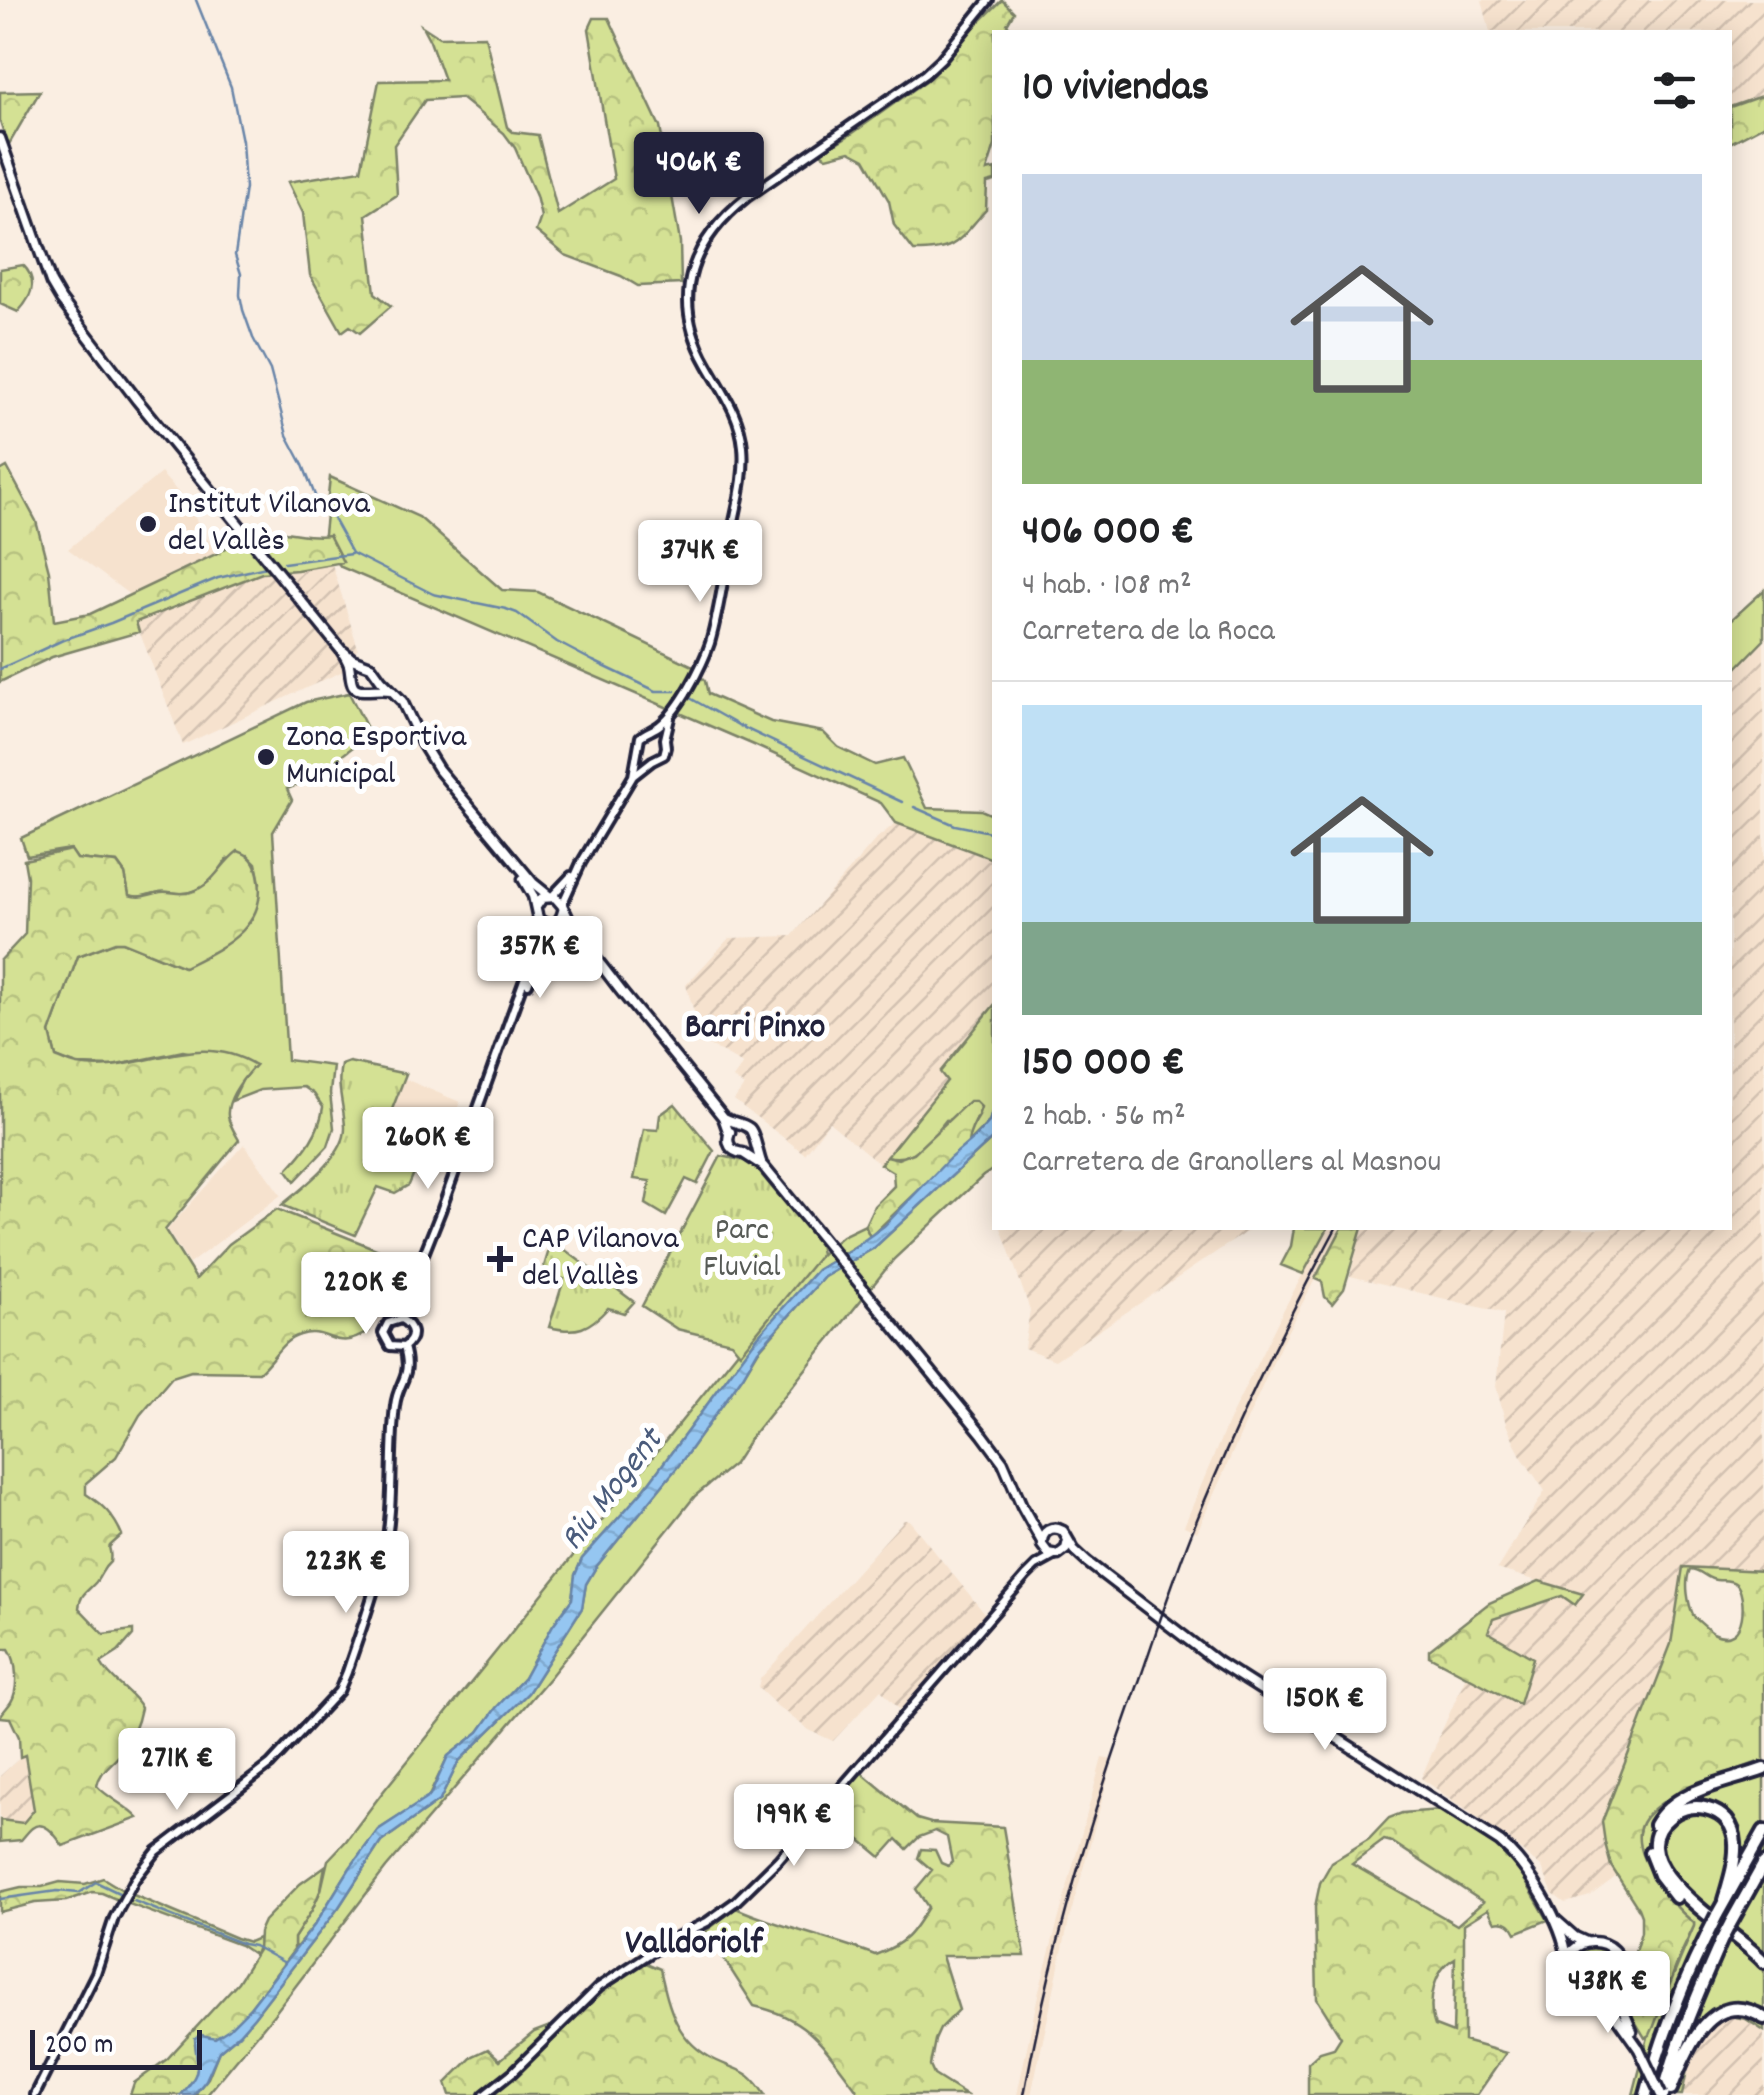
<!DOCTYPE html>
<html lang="es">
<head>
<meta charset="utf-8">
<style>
	:root { --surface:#fff; --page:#f6f6f6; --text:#202124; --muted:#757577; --line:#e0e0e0; --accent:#22223b }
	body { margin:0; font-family:Dekko,sans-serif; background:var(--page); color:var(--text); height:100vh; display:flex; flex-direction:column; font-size:38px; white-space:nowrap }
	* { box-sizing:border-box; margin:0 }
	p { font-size:32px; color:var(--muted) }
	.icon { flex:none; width:55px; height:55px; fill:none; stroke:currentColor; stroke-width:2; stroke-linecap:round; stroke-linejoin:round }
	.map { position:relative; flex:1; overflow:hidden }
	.side { position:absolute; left:992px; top:30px; width:740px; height:1200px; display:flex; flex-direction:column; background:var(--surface); border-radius:0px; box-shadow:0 5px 25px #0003 }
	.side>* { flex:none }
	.scale { position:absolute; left:30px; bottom:25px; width:172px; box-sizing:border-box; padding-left:10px; border:5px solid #22223b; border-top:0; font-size:28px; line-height:35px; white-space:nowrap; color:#22223b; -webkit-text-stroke:8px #fff; paint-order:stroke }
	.price { position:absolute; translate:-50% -85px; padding:0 22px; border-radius:10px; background:#fff; color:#222; font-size:32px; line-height:65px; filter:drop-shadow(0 2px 5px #0008) }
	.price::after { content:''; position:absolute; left:50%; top:60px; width:30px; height:22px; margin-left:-15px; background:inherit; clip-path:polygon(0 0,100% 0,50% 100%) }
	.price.selected { background:var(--accent); color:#fff }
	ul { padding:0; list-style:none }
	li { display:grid; align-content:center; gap:20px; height:530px; padding:0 30px }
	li+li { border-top:2px solid var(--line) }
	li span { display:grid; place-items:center; height:310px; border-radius:0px; color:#555 }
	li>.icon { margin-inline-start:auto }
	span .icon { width:180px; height:180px; fill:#fffc; stroke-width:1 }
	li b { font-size:42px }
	h2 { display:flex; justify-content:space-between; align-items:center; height:120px; padding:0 30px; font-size:42px }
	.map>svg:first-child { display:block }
	.built { fill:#f6e2ce }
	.industrial { fill:url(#industrial-furrows) }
	.grass { fill:#d4e194; stroke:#7b8268; stroke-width:2.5 }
	.forest { fill:url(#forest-crowns); stroke:#7b8268; stroke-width:2.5; fill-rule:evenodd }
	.park { fill:url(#park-tufts); stroke:#7b8268; stroke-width:2.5 }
	.garden { fill:url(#garden-furrows); stroke:#7b8268; stroke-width:2.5 }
	.water { fill:url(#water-waves); stroke:#6784a8; stroke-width:2.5 }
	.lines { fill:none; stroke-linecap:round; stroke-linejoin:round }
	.stream { stroke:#6784a8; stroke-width:2.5 }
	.minor-casing { stroke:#22223b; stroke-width:14 }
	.major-casing { stroke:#22223b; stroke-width:15 }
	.highway-casing { stroke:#22223b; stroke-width:18 }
	.minor { stroke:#fff; stroke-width:6 }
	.major { stroke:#fff; stroke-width:8 }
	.highway { stroke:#fff; stroke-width:10 }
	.rail { stroke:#22223b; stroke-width:2.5 }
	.major-bridge-casing { stroke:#22223b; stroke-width:15; stroke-linecap:butt }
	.highway-bridge-casing { stroke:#22223b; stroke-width:18; stroke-linecap:butt }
	.major-bridge { stroke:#fff; stroke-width:8 }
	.highway-bridge { stroke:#fff; stroke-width:10 }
	.poi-dot { fill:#22223b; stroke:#fff; stroke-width:4 }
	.labels { text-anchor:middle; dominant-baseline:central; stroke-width:10; stroke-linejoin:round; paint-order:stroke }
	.poi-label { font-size:32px; fill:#22223b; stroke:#fff; text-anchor:start }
	.park-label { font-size:32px; fill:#575b56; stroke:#fff }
	.neighbourhood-label { font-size:35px; font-weight:bold; fill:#22223b; stroke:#fff }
	.water-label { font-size:35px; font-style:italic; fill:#4a5b7b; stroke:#fff }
</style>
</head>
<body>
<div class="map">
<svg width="1764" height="2095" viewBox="0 0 1764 2095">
	<defs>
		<pattern id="industrial-furrows" width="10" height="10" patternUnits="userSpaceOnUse" patternTransform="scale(2.5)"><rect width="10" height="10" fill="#f6e2ce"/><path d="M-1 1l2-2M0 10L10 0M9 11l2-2" fill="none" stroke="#d3c2b2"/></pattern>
		<pattern id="forest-crowns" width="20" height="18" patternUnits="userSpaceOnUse" patternTransform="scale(2.5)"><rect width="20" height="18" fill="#d4e194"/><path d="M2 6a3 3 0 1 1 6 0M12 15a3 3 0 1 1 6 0" fill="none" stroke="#b6c180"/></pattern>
		<pattern id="park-tufts" width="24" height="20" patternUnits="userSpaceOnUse" patternTransform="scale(2.5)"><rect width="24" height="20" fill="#d4e194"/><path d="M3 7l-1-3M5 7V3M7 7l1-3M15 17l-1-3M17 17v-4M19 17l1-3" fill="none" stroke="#b6c180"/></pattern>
		<pattern id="garden-furrows" width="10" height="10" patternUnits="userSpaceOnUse" patternTransform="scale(2.5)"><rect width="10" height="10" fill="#d4e194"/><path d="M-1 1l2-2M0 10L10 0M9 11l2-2" fill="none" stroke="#b6c180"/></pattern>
		<pattern id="water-waves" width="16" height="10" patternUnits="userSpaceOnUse" patternTransform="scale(2.5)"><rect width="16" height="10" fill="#95c6f1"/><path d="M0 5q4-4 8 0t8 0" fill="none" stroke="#80aad0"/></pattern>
	</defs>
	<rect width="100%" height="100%" fill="#faeee2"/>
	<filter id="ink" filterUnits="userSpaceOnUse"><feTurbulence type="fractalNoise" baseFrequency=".01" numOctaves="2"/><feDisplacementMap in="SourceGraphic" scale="20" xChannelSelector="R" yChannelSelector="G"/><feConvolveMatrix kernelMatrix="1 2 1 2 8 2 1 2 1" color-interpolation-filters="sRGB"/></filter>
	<g filter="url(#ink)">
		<path class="built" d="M161,473L184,499L216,554L130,595L68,549Z
			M405,1079L460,1102L435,1169L386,1155L387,1123Z
			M244,1144L281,1195L189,1264L167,1230Z
			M1328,1228H1342L1283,1340L1197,1532L1184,1526L1228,1422L1284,1309Z
			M1102,1758L1113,1760L1069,1920L1031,2095H1017L1038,1995Z"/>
		<path class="industrial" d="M1482,0H1764V95L1730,107V32H1490Z
			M332,564L358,648L343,671L183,745L136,623L263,573Z
			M1764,640V1571L1683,1567L1671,1644L1602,1822L1605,1843L1611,1866L1617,1876L1590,1896L1565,1903L1553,1894L1542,1868L1510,1841L1421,1778L1466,1676L1518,1703L1487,1632L1494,1618L1563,1596L1582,1594L1497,1569L1545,1491L1521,1456L1506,1424L1496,1386L1504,1313L1350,1276L1362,1228H1730V675Z
			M896,823L995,860V1004L940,1071L948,1080L880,1164L829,1122L805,1154L734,1100L744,1086L733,1078L743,1064L701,1041L694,1029L695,1015L686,985L729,938L792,936L877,838Z
			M1001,1228H1252L1055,1360L1024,1348L1030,1310Z
			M904,1520H909L985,1614L900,1710L881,1690L833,1741L809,1730L777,1706L758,1688L760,1679Z
			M25,1753L34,1810L23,1823L0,1820V1776Z
			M1730,2016L1746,2019L1764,2031V2095H1682L1694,2051L1709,2029Z"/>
		<path class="grass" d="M330,477L419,517L502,590L538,592L691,665L705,681L708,694L771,722L823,732L838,747L875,765L903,758L927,808L981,810L995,816V860L896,823L881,803L754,745L341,567L323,543Z
			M1764,590V640L1730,675V621Z
			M349,693L370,734L310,780L287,789L292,800L273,832L287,1060L333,1066L330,1093L334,1128L328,1146L295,1181L287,1170C304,1152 320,1133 323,1107L314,1094L304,1087L260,1090L232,1101L243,1079L255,1065L183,1051L112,1066L77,1065L56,1057L50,1033L78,956L115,942H123L184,967L260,883L256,863L248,855L227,859C217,875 205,892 184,893C176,894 169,891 160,892C149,894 140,899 129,895L125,874L117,863L77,859L70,849L27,856L21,838L306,702Z
			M995,1004V1103L989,1122L968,1143V1134L979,1116L946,1120C931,1139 914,1163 887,1156L947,1081L940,1072Z
			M995,1136V1168L983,1176L894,1259L752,1436L734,1464L695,1496L550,1677L386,1868L275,2013L207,2095H194L208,2078L219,2051L239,2034L254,2017L339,1907L381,1842L440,1800L459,1761L528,1693L582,1608L586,1584L596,1567L679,1465L743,1376L758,1351L824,1277L874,1248Z
			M865,1225L870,1237L817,1270L758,1336L645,1488L582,1559L575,1575L572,1599L553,1625L524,1678L496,1708L479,1732L448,1756L428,1798L378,1830L350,1868L316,1923L294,1950V1938L312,1910L321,1890L328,1860L346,1841L382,1793L804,1269L842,1236Z
			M1294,1228H1328L1303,1274L1281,1265L1291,1246Z
			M1764,1760V2031L1746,2019L1730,2016L1709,2029L1689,2060L1682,2095H1633L1648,2037L1694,1926V1923C1677,1910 1664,1894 1653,1876C1645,1863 1636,1848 1639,1832C1644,1795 1733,1771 1764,1760Z
			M124,1891L236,1938L249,1942L258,1938L259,1944L255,1955L240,1945L118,1900Z"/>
		<path class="forest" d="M1002,0L1014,12L1007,24L1014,32H995V145L987,171L995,169V181L987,183L986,210C958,240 959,251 914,251L894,225L889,201L865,159L850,151L827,157L820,153L853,133L927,80L966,35Z
			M594,18H609L660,127L680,242L681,284L638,286L621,276L565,255L536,231L541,217L536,196L515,148L504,133L461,98L425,100L394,145L397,195L366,215L375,293L391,306L360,333L350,326L342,332L310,275L303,213L288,182L361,170L379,81L444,80L430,41L422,26L439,37L485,36L507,127L513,132L538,135L558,214L614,179L589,29Z
			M40,91L8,146L0,121V92Z
			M1764,95V125L1730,143V107Z
			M23,265C39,281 32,297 18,312L0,304V269Z
			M7,467L36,521L49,571L54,621L90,614L216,554C230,545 245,534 262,532C284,528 307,539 329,535L343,562L297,570L262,573L136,622L139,632L52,657L0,682V471Z
			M71,850L77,859L117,863L125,874L129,895C140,899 148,895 160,892C170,890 180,896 191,892C214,885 220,864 238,851C250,855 255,861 258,874C270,927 222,948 184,967L123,942H115L78,956L50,1033L56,1057C63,1060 71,1064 78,1065C140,1076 195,1028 255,1065C244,1077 226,1099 228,1116C229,1124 235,1133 239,1140L165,1230L196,1279L229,1244L277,1209L381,1251L352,1306L369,1331C333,1355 329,1325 300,1335C280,1341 274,1360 259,1372L191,1371L172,1377L140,1415L116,1457L86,1483V1494C103,1505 114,1516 122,1535C101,1554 113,1541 110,1562C102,1569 102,1574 96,1582C87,1592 80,1594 79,1608L104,1634L133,1630V1635L118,1652L101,1663C111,1682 133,1691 141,1708C138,1724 131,1740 121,1753C112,1765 100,1770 97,1786C109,1799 126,1805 138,1818L63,1846C57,1838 45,1818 32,1828C28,1831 25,1836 21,1840L0,1842V1820L23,1823L34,1810L25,1755L20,1757L19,1737L10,1718L0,1717C3,1711 8,1707 11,1702C19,1689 17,1661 9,1649H0V961L25,934L27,877L24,860Z
			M969,1101H975L981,1107C978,1120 969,1129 968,1143L870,1237L865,1225L874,1206L894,1186L893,1172L880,1164L887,1156L898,1159L914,1153Z
			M1342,1228H1362L1344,1289L1332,1304L1325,1297L1322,1282L1315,1279Z
			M1683,1567L1764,1571V1760C1734,1772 1644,1795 1639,1832C1637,1848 1645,1863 1653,1876C1665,1894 1677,1910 1694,1923V1926L1679,1958L1654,2026L1650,2035L1645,2038L1633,2018L1623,1991L1641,1932V1916L1638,1908L1611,1866L1605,1843L1602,1822L1671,1644ZM1690,1569C1701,1570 1703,1576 1712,1579C1720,1582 1729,1578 1736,1584C1746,1592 1749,1650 1713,1633C1707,1629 1700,1622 1694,1617C1688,1604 1684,1583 1690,1569Z
			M1539,1581L1583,1594L1575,1605L1562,1596L1493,1619L1488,1632L1533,1658L1519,1704L1429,1656V1650L1489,1603Z
			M861,1772L917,1819L931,1823L1003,1827L1025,1956H942L959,2010L940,2029L935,2040L930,2066L934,2075L966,2095H859L856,2089C824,2047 809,2018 754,2006L706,1931L736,1908C781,1928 829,1937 875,1955C905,1944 912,1934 928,1907L916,1889L932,1870L918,1858L921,1849L935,1850L941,1863L948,1866L952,1862L947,1837L935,1831L919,1837L907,1849L897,1839L881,1857L826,1811Z
			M1440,1810L1495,1845L1516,1865L1548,1920L1516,1933C1512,1924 1506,1919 1495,1922L1488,1909L1464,1924V2041L1506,2053L1477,2095H1308V2063L1320,2052L1334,2048L1341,2037L1317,1999L1315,1907L1320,1883L1332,1862L1369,1839L1389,1818L1402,1813ZM1384,1840L1392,1842L1483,1902L1457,1925L1352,1864ZM1455,1958L1453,2033L1435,2026C1427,2004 1433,1970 1455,1958Z
			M325,1866L321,1889L312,1910L294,1938V1950L250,2008L229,2030L215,2038L195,2044C200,2070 199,2075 181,2095H130L134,2083L167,2059L238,1982L258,1950L259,1932L264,1921L300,1884Z
			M103,1878L124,1891L118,1900L102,1893L92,1892L66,1901L35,1903L0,1912V1892L21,1887H42L60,1882L85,1884Z
			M644,1962L660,1969C669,2008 676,2041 715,2060C742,2073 747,2068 765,2095H450L446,2083L473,2056L488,2049L500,2060L534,2032L574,2017L613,1983Z"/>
		<path class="park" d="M349,1062L406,1074L387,1122L385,1155L429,1168L426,1176L414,1173L409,1185L395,1193L378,1187L355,1235L282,1205C303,1187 346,1156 345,1127C344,1105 336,1087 341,1065Z
			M675,1104L714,1151L697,1184L686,1179L666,1216L646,1204L650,1181L634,1179L644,1129L658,1130L660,1115Z
			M721,1156L751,1162L819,1244L821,1254L740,1353L731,1342L677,1329L642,1306Z
			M552,1240L634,1302L624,1313L608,1308C589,1329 577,1334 549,1327L564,1279L542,1273Z"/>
		<path class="garden" d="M1569 1971a25 25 0 1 1 50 0a25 25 0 1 1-50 0Z"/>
		<path class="water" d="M995,1103V1136L874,1248L824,1277L758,1350L743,1376L679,1465L596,1567L586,1584L582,1608L528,1693L459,1761L440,1800L381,1842L339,1907L254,2017L239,2034L219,2051L206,2080L194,2095H181C204,2069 196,2069 195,2038L202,2035L215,2038L229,2029L250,2008L316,1923L350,1868L378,1830L430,1796L448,1756L479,1732L496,1708L524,1678L553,1625L572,1599L575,1575L582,1559L645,1488L758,1336L817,1270L849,1251L884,1226L950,1158L973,1139L989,1122Z"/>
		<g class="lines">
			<path class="stream" d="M196,0L231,87L242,141L245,188L235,255L241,274L240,295L243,310L253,338L270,370L287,435L303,465L316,498L327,508L352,553L433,594L506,609L517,613L557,642L593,661L656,691H675
				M284,563L351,554
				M0,669L63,640L111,623L218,578L266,567
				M690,698L738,725L902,802
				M914,807L955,825L995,833
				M0,1899L57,1891L79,1893L96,1882L121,1894
				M134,1901L243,1944L254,1946L285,1963"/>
			<defs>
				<path id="minor" d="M633,776L640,737C646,732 654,730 660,725C680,709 702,667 710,643C720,608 724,572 731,537C736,508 746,477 743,447C740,414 722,391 707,364C669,297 691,242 747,197L925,74L941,59L989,0
					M552,896L571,876
					M562,905L581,863L633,776L652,761L664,755L666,747L665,739L670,718
					M528,984L546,935L553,924
					M401,1319L408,1294L441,1211L539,938L538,920
					M401,1319L388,1323L383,1333L390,1346L404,1347
					M401,1319C414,1326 416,1338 404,1347
					M35,2095L96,1973L114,1918L135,1879L157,1851L270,1765L339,1691L347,1672C360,1633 375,1593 384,1553C395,1505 389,1455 395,1406C398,1380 413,1378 404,1347
					M484,2095L513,2072L599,1987L669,1941L707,1922L735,1902L778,1860L1027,1575L1036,1566L1056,1555"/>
				<path id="major" d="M0,138L51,283L61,300L137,400L341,650C343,653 348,662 349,665C352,677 348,691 365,690C375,690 381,689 391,690
					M344,652L352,659L371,666L381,680L402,701L422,743L438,769L533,883L549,896
					M523,879L533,896L538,919C549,928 560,925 563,911
					M536,907L542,898L555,897L562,905L575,933
					M555,924C584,936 605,972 625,996C658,1036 691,1077 723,1117L729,1134
					M724,1118C731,1122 743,1123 749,1128C754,1131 758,1154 761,1162
					M730,1132C725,1143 731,1152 743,1153
					M743,1153L763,1166L983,1435L1003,1462L1022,1506L1041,1540
					M1068,1540L1066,1549L1058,1555L1048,1553L1042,1545C1041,1531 1052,1525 1063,1531L1074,1550L1087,1562L1216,1661L1500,1842C1528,1866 1563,1922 1567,1959
					M1557,1921L1575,1937L1586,1942
					M1564 1971a29 29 0 1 1 58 0a29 29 0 1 1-58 0Z
					M1618,1987L1620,2002L1632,2031
					M1596,2001L1612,2011L1639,2049"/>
				<path id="highway" d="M1655,1825C1676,1788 1727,1783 1764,1769
					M1650,1852L1659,1875L1676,1897
					M1724,1900C1733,1869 1751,1819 1705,1808C1692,1805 1678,1809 1669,1818C1613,1864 1741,1934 1764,1962
					M1717,1915L1764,1831
					M1730,1924L1764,1863
					M1671,2089C1685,2052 1712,1984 1764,2018
					M1646,2095C1661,2038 1682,1985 1708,1933
					M1663,2095C1677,2041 1699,1991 1721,1941"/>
			</defs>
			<use href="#minor" class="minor-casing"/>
			<use href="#major" class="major-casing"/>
			<use href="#highway" class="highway-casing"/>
			<use href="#minor" class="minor"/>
			<use href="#major" class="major"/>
			<use href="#highway" class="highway"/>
			<path class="rail" d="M1024,2095C1050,1953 1091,1814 1140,1679C1158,1627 1175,1573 1196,1522C1237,1421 1285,1323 1336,1228"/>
			<defs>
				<path id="major-bridge" d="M1639,2049L1661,2095"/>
				<path id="highway-bridge" d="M1708,1933L1717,1915
					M1721,1941L1730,1924"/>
			</defs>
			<use href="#major-bridge" class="major-bridge-casing"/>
			<use href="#highway-bridge" class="highway-bridge-casing"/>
			<use href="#major-bridge" class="major-bridge"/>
			<use href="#highway-bridge" class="highway-bridge"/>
		</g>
	</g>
	<g class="poi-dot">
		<circle cx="148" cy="524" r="10"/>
		<circle cx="266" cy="757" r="10"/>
		<path d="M495 1244h10v10h10v10h-10v10h-10v-10h-10v-10h10z"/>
	</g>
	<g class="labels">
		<g class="poi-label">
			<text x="168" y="506">Institut Vilanova<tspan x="168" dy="37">del Vallès</tspan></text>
			<text x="286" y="739">Zona Esportiva<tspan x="286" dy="37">Municipal</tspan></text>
			<text x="522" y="1241">CAP Vilanova<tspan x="522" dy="37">del Vallès</tspan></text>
		</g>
		<g class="park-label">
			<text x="742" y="1232">Parc<tspan x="742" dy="37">Fluvial</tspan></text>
		</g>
		<g class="neighbourhood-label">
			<text x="755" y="1029">Barri Pinxo</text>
			<text x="694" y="1945">Valldoriolf</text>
		</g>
		<g class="water-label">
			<text transform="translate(613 1491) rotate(-52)">Riu Mogent</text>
		</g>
	</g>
</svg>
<div class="scale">200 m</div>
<b class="price selected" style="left:699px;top:217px">406K €</b>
<b class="price" style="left:700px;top:605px">374K €</b>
<b class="price" style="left:540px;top:1001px">357K €</b>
<b class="price" style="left:428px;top:1192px">260K €</b>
<b class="price" style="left:366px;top:1337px">220K €</b>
<b class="price" style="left:346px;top:1616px">223K €</b>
<b class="price" style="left:1325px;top:1753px">150K €</b>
<b class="price" style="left:177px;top:1813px">271K €</b>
<b class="price" style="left:794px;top:1869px">199K €</b>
<b class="price" style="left:1608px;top:2036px">438K €</b>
<section class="side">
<h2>10 viviendas<svg class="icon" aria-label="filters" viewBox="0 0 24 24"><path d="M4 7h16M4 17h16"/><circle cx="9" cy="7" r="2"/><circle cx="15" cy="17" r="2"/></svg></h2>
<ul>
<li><span style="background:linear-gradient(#c9d6e8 60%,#8fb573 0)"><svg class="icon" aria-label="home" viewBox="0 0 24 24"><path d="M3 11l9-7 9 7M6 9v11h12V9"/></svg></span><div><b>406 000 €</b><p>4 hab. · 108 m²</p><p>Carretera de la Roca</p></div></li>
<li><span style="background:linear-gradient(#bfe0f5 70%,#7fa58c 0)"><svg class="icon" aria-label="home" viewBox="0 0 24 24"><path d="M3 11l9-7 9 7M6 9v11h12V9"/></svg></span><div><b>150 000 €</b><p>2 hab. · 56 m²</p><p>Carretera de Granollers al Masnou</p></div></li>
</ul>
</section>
</div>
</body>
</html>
